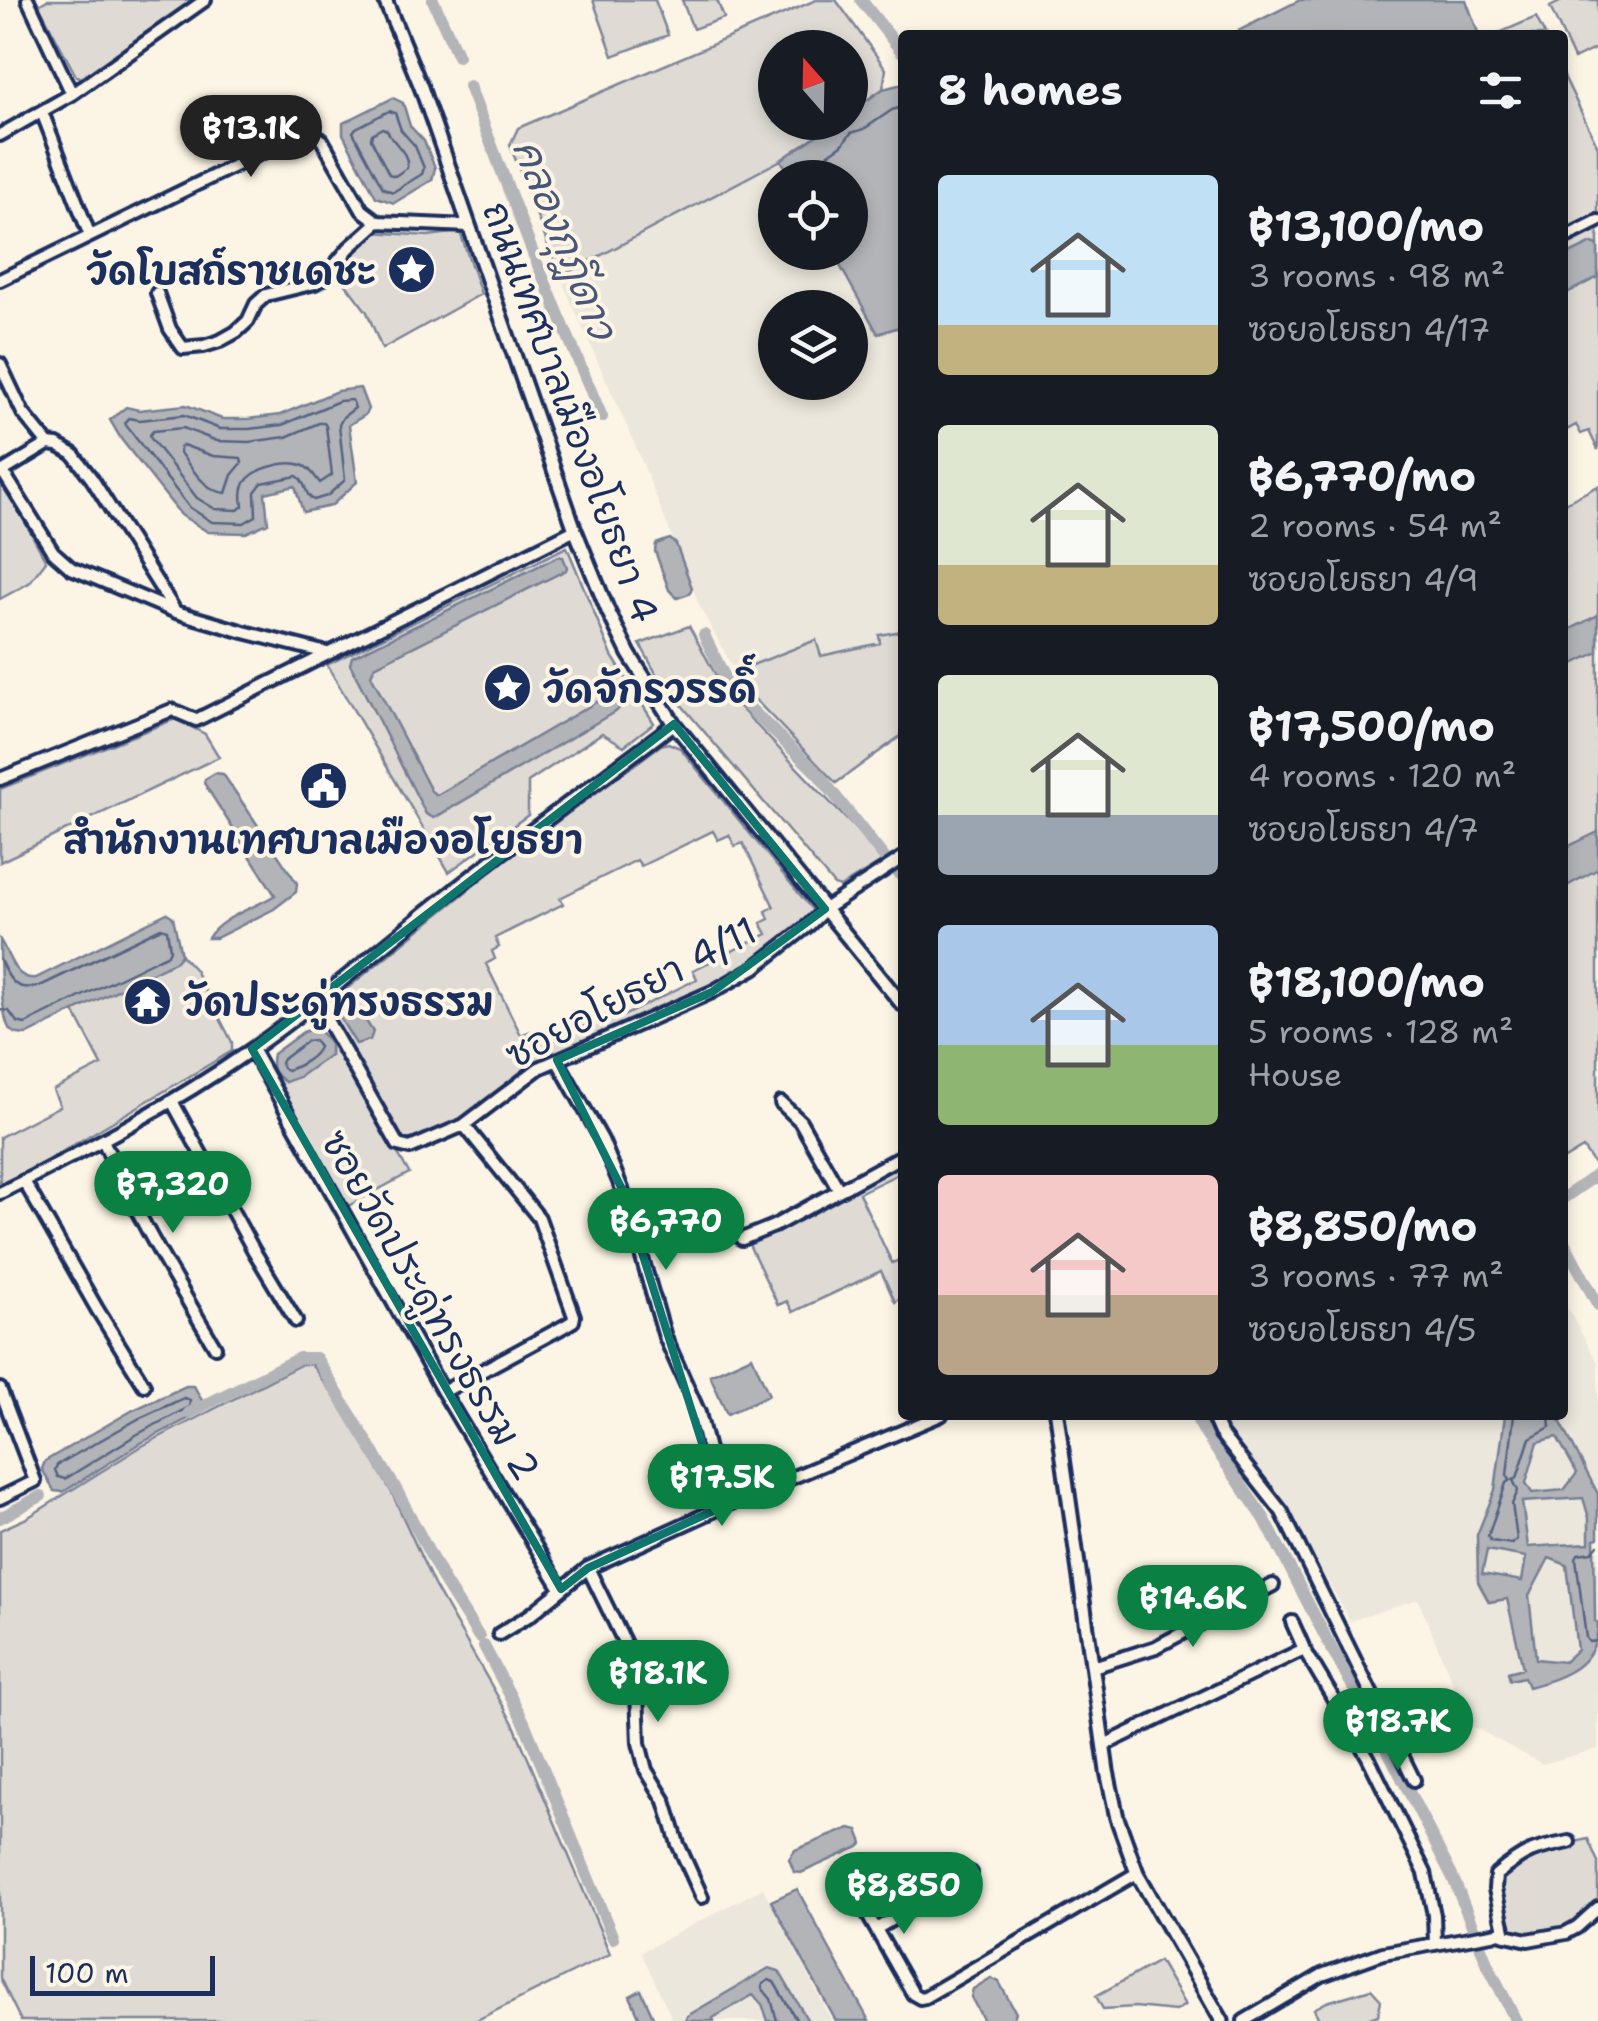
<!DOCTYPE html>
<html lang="en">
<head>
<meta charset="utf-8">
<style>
	:root { --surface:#171b24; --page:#242831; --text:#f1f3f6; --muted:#9ea1a6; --accent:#0b8043 }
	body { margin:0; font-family:"Shantell Sans","Playpen Sans Thai",sans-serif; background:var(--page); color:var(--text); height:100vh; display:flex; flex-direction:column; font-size:38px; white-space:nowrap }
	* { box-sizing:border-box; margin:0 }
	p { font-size:32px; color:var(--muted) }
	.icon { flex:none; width:55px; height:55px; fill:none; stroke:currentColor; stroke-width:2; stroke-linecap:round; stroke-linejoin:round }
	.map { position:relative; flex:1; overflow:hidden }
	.sheet { position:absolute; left:898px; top:30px; width:670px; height:1390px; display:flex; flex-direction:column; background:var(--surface); border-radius:10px; box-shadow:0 5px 15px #0003 }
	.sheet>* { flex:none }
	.needle { width:65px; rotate:340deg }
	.buttons { position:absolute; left:758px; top:30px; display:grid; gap:20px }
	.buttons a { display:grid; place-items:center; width:110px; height:110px; border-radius:50%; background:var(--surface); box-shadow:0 5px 15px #0003; font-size:50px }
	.scale { position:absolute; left:30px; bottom:25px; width:185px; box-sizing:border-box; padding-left:10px; border:5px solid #1b2f5e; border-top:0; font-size:28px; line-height:35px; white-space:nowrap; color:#1b2f5e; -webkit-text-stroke:8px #fcf5e5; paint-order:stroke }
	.price { position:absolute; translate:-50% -85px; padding:0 22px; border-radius:35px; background:var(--accent); color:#fff; font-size:32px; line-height:65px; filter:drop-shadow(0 2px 5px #0008) }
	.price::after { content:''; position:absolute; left:50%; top:60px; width:30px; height:22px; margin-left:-15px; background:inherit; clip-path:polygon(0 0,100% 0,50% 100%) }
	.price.selected { background:#222; color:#fff }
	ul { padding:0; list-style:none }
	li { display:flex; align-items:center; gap:30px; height:250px; padding:0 40px }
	li span { display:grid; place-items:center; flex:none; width:280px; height:200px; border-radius:10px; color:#555 }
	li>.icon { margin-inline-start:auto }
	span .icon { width:120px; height:120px; fill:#fffc; stroke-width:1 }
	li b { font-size:42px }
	h2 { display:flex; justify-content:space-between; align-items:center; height:120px; padding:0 40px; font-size:42px }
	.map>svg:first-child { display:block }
	.built { fill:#ece7dc; fill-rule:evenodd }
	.green { fill:#dfdbd4; stroke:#7d8599; stroke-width:2.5; fill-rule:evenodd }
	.water { fill:#b2b4b8; stroke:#767f94; stroke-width:2.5; fill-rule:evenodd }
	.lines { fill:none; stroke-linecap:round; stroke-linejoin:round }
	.shore { stroke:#576482; stroke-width:2.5 }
	.canal { stroke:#b2b4b8; stroke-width:12 }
	.minor-casing { stroke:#1b2f5e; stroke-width:18 }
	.tertiary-casing { stroke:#1b2f5e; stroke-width:19 }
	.minor { stroke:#fcf5e5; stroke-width:10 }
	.tertiary { stroke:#fcf5e5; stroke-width:11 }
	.marked { fill:none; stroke:#0f766e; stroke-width:8; stroke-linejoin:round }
	.labels { text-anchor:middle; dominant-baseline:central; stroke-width:8; stroke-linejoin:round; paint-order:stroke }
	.poi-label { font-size:38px; font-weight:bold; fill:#1b2f5e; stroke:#fcf5e5; text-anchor:start }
	.street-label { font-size:38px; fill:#1b2f5e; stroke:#fcf5e5 }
	.water-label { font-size:40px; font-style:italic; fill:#485779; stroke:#fcf5e5 }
</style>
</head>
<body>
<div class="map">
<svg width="1598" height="2021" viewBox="0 0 1598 2021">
	<rect width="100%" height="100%" fill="#fcf5e5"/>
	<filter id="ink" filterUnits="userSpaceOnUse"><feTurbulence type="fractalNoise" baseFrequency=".01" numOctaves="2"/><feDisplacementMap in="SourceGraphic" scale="20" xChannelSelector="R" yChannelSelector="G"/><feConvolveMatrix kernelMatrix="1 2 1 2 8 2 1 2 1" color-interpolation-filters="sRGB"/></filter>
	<g filter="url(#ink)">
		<path class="built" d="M781,160L791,177L775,178V252L833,253L878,334L902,326V631L880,635V643L821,656L816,641L735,672L700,607L636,447L560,277ZM775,308H850V382H775Z
			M1563,1300L1598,1363V1749L1542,1764L1470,1725L1418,1599L1350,1621L1308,1546L1235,1440L1222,1415H1562Z
			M763,1888L832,2021H673L641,1952Z"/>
		<path class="green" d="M47,0H204L85,79L76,76L39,5Z
			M593,0H655L668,35L613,56Z
			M682,0H717L724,18L693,29Z
			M816,0H836L886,69L883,89L850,112V48H775V122L835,123L781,160L560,277L510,145L518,128Z
			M1564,0H1598V47L1574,59L1550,7Z
			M1536,17L1545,35H1497L1499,33Z
			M1562,72L1598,147V450L1589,431L1581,434L1576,425L1563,432Z
			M373,232L428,236L460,232L481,294L382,349L367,312L338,274L359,245Z
			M1598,486V1161L1594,1164L1583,1148L1563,1160V504Z
			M0,487L7,489L46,561L29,583L0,599Z
			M567,547L612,656L654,723L624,746L602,733L528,782V815L449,872L327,665Z
			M689,626L725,692L885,860L840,887L834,885L658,677L640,644Z
			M902,631V735L836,783L741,685L735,672L816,640L821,656L880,643L879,635Z
			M175,719L205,734L219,757L0,862V789Z
			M668,743L680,748L814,912L813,919L739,972L551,1054L529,1066L465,1118L411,1145L405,1143L328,1011V1004L505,860L661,745ZM713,831L718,840L729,835L735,846L743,843L774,907L766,911L769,919L761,923L767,934L693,970L697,979L617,1019L613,1012L550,1043L545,1035L535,1039L531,1031L521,1035L486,964L495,959L492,951L499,947L495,938L563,904L560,898L637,860L641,866Z
			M181,955L195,970L232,1042V1051L36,1167L0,1184V1137L60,1106L53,1090L102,1065L74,1011L175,961Z
			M330,1043L341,1054L409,1173L348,1206L275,1075L285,1082L330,1055Z
			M902,1160V1172L859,1193L892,1263L902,1259V1298L895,1302L881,1271L793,1312L787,1301L778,1305L743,1232Z
			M302,1364H311L342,1407L391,1491L434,1585L514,1725L610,1954L475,2021H21L0,1978V1530L27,1518L142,1446Z
			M1588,1839L1598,1862V1904L1573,1923L1532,1937L1512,1928L1499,1888L1502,1876L1527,1853Z
			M1159,1961L1185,2005L1175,2011L1135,2007L1103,2009L1096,1996Z
			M1371,1989L1381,2000L1378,2015L1362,2021H1320L1314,2009L1327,2002Z"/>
		<path class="water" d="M1300,0H1466L1479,35H1230Z
			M902,84V326L878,334L833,253L850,252V178L791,177L781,160L835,123L850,122V112L883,89Z
			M393,98L403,103L410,126L424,141L435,168L432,180L394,203L376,197L343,134V123Z
			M1592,243L1598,245V277L1563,295V257Z
			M360,388L368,409L365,415L349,425L357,482L331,506L303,512L295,486L265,493L268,523L246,533L208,532L181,515L121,439L110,420L126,407L139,410L186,405L222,419H248L280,415L337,391Z
			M670,539L676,544L692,588L689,594L677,598L669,590L655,551L656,544Z
			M559,556L563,557L567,567L566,570L375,666L371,675L431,791L437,795L610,694L615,695L620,705L618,710L434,818L426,814L350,664L352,657Z
			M1598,615V652L1563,669V633Z
			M215,773L223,774L297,883L296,892L274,909L216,938H208C219,918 255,908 275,895L204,783L205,779Z
			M1598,832V869L1563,888V849Z
			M167,913L173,917L181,955L176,961L26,1035C20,1034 16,1035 10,1030C0,1014 0,963 0,940C10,955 14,981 36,978Z
			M348,1002H354L373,1032L370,1040L356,1044L338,1015L337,1010Z
			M317,1028L330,1043V1055L299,1077L285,1082C273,1074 270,1068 273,1054L303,1032Z
			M752,1356L769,1395L727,1414L710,1375Z
			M186,1386H194L205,1406L203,1411L141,1443L63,1492L54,1491L42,1469L45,1461L133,1410Z
			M1505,1415H1557L1598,1494V1538L1594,1539L1595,1621L1598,1622C1598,1666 1564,1677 1528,1687L1524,1677L1510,1680L1508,1672L1523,1668L1507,1599L1489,1602L1478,1582L1477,1535L1495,1490ZM1557,1437L1577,1473L1564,1490L1532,1493L1526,1483L1538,1442ZM1583,1498L1589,1518V1543L1528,1547L1522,1502ZM1487,1550L1526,1557L1522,1581L1482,1574ZM1549,1558L1567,1565L1577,1650L1564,1662L1536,1659L1529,1596Z
			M850,1828L858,1830L863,1843L859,1847L801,1873L794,1872L789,1859L795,1850Z
			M797,1889L869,2021H836L771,1901Z
			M769,1968L779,1971L808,2021H768L762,2004L753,1995L713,2018L714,2021H686L687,2016Z
			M991,1978L999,1982L1016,2013L1012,2021H984L971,1997L973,1989Z
			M641,1990L655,2021H641L630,1996Z"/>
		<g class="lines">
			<path class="shore" d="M389,111L395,113L401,130L415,146L424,168L422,174L393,192L383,188L353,132L356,128Z
				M382,128L387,130C393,144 410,153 407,168L395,176L389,174L371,139L372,134Z
				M812,178L813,165L842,145L851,133L864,129L892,110L902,107
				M352,400L355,408L343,417L339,425L345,480L327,496L314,500C304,496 307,482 297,476L262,483L255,492L256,516L244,523L212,522L189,507L125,424L129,418L140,420L184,415L220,429H249L282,425L339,401Z
				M319,423H324L326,426L332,475L320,483C315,477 311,469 304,466C289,459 253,468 245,483C241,490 242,498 243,506L238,510L215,509L197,498L149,436L153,431L183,428L217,441L249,442L286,437Z
				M183,445L213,456L241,458L242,463L232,475L226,493C205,492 192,468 180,453V448Z
				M0,960C10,981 15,992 40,986L161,928L167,930L170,949L168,954L25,1024L17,1022L9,1011L0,1010
				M314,1040L319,1047C316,1057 298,1067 287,1070L283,1068L281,1063L283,1059L307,1041Z
				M184,1398L190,1400L189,1407L136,1435L65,1479L58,1477L55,1470L57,1465L138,1419Z
				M1514,1415L1507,1475L1510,1480L1506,1483L1488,1536L1491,1541L1512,1544L1517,1539L1512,1504L1518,1491L1513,1480L1517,1478L1530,1438L1550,1427L1549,1415
				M1598,1545L1592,1552L1578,1554L1576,1558L1586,1638L1589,1642L1598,1641
				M777,2021L771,1999L762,1988L763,1984L769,1980L774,1982L797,2021"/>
			<path class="canal" d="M433,0L458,56
				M861,0L902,52
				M469,86L534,256L602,417
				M704,635L731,690L818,774L890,865L902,876
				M1562,1199L1598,1174
				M1562,1238L1598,1305
				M189,1413L299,1358H316L396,1489L444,1581L479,1637
				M1195,1415L1206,1435L1264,1518L1327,1640L1382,1739L1453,1878L1488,1965L1516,2021
				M0,1518L41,1496
				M484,1646L524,1722L613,1938"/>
			<defs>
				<path id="minor" d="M28,0L72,94
					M42,112L90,236
					M0,135L72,94L205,0
					M1562,239L1598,221
					M0,280L300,134H312L322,140L362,210L378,222L469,226
					M157,293L170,329L183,348L204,346L220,341L236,332L248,321L256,304L266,295L315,283L324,278L349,248L378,222
					M0,364L23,413L48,444L57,445L73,454L92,479L175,611
					M3,472L53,552L71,568L176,612L244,632L327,653
					M0,473L48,444
					M0,779L172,710L196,720L575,530
					M316,1001L398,1145L410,1148L464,1125L539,1068L712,992L754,968L809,925L825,909L902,858
					M252,1049L443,1392L561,1589
					M557,1060L602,1140L622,1189L665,1337L699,1413L722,1507
					M172,1101L254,1251L296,1321
					M781,1103L800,1121L839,1190
					M103,1140C134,1212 175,1279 215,1347
					M24,1181L97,1309L144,1385
					M0,1193C86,1150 172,1105 251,1050C320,1002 383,945 449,894C522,836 599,781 674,724
					M742,1239L774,1226L902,1156
					M0,1389L35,1481L0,1498
					M443,1392L563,1327L573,1321L574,1316L539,1218L464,1125
					M1212,1415L1220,1433L1282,1512L1414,1780
					M588,1568L636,1666L639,1743L646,1770L665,1801L678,1844L702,1897
					M1292,1622L1304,1649L1368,1757L1425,1873L1434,1915L1435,1943
					M499,1634L530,1615L588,1568L722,1507L941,1415
					M1093,1667L1156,1647L1273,1585
					M1104,1745L1304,1649
					M861,1903L913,1994L920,1998L925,1997L1137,1873
					M876,1929L971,1873
					M1505,1935L1495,1889L1496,1875C1525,1851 1533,1849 1569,1842
					M1244,2021L1322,1975L1383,1953L1498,1933L1528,1940L1566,1933L1577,1927L1598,1908"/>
				<path id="tertiary" d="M385,0L421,87L575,530L608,611L629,654L674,724L902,1004
					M1057,1415L1107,1771L1117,1818L1137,1873L1222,2021"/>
			</defs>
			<use href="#minor" class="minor-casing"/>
			<use href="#tertiary" class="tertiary-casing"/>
			<use href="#minor" class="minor"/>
			<use href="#tertiary" class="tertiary"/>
		</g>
	</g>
	<path class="marked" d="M674,724L825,909L712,992L557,1060L622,1189L722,1507L588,1568L561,1589L252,1049Z"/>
	<defs>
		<symbol id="sight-disc" viewBox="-11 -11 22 22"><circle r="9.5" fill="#1b2f5e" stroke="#fcf5e5"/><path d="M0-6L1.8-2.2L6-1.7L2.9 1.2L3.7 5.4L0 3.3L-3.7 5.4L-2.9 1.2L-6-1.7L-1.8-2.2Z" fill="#fff"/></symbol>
		<symbol id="civic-disc" viewBox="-11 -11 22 22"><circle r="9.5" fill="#1b2f5e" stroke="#fcf5e5"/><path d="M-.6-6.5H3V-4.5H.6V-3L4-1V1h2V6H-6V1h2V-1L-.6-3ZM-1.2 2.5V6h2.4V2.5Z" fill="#fff"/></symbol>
		<symbol id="temple-disc" viewBox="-11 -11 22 22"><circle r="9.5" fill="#1b2f5e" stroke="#fcf5e5"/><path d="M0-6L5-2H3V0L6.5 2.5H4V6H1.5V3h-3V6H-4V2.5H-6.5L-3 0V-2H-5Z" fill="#fff"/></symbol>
	</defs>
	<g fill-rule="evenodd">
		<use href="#sight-disc" x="384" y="242" width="55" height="55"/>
		<use href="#sight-disc" x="480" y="660" width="55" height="55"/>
		<use href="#civic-disc" x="296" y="758" width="55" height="55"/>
		<use href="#temple-disc" x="120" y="974" width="55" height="55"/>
	</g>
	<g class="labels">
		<g class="poi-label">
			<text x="376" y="270" text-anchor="end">วัดโบสถ์ราชเดชะ</text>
			<text x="543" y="688">วัดจักรวรรดิ์</text>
			<text x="323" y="839" text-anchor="middle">สำนักงานเทศบาลเมืองอโยธยา</text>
			<text x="183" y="1001">วัดประดู่ทรงธรรม</text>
		</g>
		<g class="street-label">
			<text transform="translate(571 412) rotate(70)">ถนนเทศบาลเมืองอโยธยา 4</text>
			<text transform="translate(631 992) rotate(-28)">ซอยอโยธยา 4/11</text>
			<text transform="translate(431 1305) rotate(60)">ซอยวัดประดู่ทรงธรรม 2</text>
		</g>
		<g class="water-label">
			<text transform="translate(565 239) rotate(68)">คลองกุฎีดาว</text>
		</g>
	</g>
</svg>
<div class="buttons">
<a><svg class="needle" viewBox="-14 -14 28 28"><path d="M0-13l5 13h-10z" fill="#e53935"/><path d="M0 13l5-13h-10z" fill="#9ea1a6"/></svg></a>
<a><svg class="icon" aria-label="locate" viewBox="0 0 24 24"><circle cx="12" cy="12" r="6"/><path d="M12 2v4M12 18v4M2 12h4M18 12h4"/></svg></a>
<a><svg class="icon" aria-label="layers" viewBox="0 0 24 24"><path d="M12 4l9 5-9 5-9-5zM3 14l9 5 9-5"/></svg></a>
</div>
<div class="scale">100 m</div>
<b class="price selected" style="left:251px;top:180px">฿13.1K</b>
<b class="price" style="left:173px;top:1236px">฿7,320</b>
<b class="price" style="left:666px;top:1273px">฿6,770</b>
<b class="price" style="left:722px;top:1529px">฿17.5K</b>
<b class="price" style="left:1193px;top:1650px">฿14.6K</b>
<b class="price" style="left:658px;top:1725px">฿18.1K</b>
<b class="price" style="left:1398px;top:1773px">฿18.7K</b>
<b class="price" style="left:904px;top:1937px">฿8,850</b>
<section class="sheet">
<h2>8 homes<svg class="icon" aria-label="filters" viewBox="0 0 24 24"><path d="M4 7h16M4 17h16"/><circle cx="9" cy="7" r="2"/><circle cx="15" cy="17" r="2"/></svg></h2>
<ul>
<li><span style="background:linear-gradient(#bfe0f5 75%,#c2b280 0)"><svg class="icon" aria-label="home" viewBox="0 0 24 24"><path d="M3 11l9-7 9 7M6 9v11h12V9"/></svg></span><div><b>฿13,100/mo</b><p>3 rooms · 98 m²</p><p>ซอยอโยธยา 4/17</p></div></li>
<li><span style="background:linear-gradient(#dfe7d0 70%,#c2b280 0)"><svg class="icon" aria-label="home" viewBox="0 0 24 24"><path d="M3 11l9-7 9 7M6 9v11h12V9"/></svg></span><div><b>฿6,770/mo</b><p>2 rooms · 54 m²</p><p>ซอยอโยธยา 4/9</p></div></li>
<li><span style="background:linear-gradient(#dfe7d0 70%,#9aa5b1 0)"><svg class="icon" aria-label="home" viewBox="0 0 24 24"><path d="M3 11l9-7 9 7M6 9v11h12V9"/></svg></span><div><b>฿17,500/mo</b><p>4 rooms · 120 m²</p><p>ซอยอโยธยา 4/7</p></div></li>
<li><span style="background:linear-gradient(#a9c7e8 60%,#8fb573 0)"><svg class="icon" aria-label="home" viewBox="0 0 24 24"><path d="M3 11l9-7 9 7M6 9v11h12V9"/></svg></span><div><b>฿18,100/mo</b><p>5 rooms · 128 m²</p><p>House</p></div></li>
<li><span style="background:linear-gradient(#f6c9c9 60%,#b9a48a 0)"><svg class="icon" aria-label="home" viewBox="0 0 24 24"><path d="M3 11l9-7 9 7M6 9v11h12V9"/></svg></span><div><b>฿8,850/mo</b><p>3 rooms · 77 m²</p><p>ซอยอโยธยา 4/5</p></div></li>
</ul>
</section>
</div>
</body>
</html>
